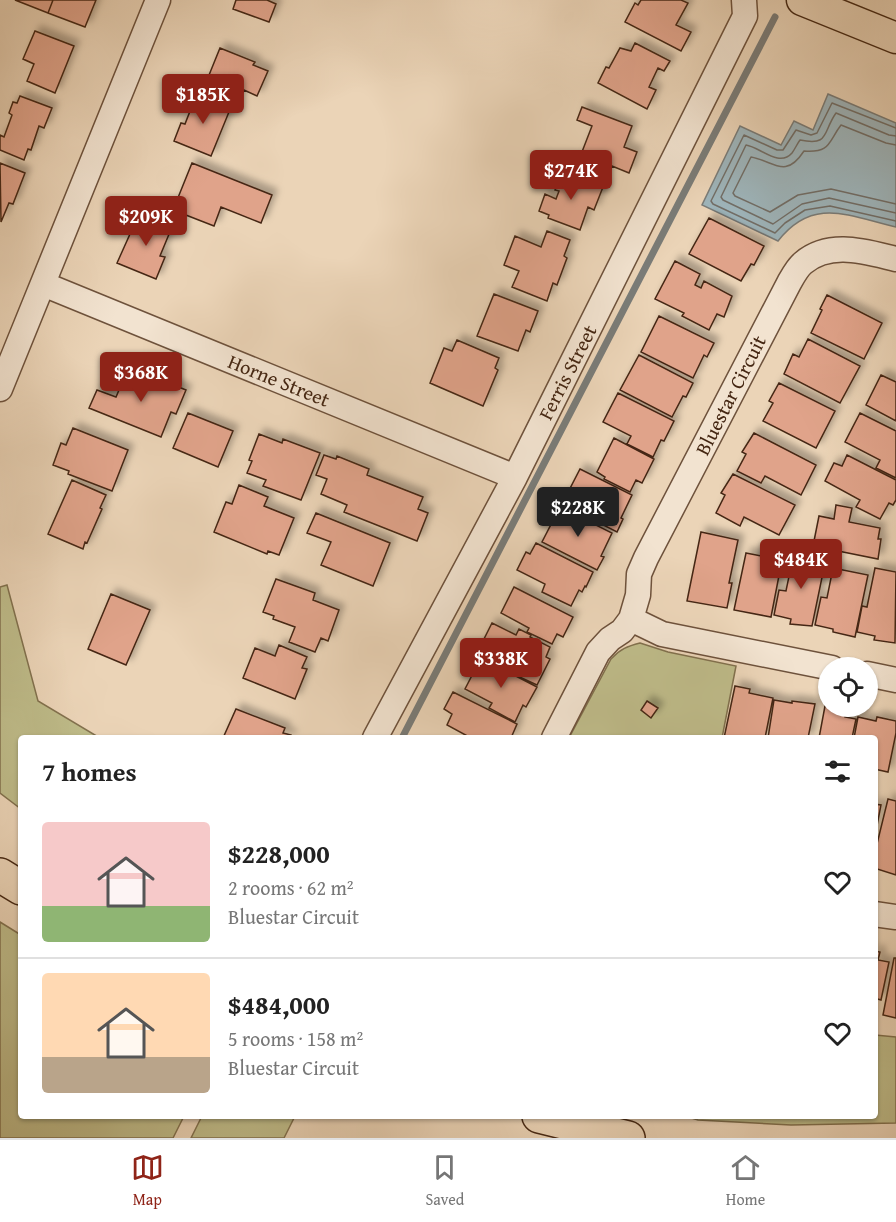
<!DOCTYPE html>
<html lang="en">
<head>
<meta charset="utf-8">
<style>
	:root { --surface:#fff; --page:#f2f2f2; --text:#222; --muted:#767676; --line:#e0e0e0; --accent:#8f2418 }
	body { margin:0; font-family:"Gentium Book Plus",serif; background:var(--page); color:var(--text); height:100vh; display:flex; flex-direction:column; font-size:22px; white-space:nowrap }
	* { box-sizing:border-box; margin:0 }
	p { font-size:20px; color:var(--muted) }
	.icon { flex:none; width:33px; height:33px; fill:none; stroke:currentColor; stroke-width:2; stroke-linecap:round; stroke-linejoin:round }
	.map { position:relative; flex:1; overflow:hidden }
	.details { position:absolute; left:18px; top:735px; width:860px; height:384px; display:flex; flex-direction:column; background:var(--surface); border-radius:6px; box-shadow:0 2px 4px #0004 }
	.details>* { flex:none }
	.buttons { position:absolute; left:818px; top:657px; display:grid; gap:12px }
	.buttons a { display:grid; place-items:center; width:60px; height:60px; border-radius:50%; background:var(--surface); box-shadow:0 2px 4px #0004; font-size:30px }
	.price { position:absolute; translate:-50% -51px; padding:0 14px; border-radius:6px; background:var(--accent); color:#fff; font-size:20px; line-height:39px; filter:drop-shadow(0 2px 3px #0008) }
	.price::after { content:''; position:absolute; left:50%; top:36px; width:18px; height:14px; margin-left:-9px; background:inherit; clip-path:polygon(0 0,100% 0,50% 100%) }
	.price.selected { background:#222; color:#fff }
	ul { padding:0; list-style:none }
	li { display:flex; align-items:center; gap:18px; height:150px; padding:0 24px }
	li+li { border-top:2px solid var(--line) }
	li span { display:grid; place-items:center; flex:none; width:168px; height:120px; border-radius:6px; color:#555 }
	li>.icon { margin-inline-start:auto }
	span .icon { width:72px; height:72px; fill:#fffc; stroke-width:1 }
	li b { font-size:26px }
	h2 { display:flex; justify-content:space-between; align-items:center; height:72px; padding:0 24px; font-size:26px }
	.tabs { display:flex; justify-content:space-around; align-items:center; height:84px; border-top:2px solid var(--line); background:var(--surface); font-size:16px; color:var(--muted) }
	.tabs a { display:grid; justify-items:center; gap:3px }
	.tabs .selected { color:var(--accent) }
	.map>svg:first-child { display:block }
	.green { fill:#bebb89; stroke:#82714e; stroke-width:1.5 }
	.water { fill:#9eb5bb; stroke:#7a7c78; stroke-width:1.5 }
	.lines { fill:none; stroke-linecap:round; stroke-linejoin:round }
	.shore { stroke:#726e67; stroke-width:1.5 }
	.stream { stroke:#7a7c78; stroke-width:7 }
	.building { fill:#e0a38a; stroke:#452713; stroke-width:1.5; filter:url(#shadow) }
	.minor-casing { stroke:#6e523c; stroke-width:27 }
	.major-casing { stroke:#452713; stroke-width:33 }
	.highway-casing { stroke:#452713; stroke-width:36 }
	.minor { stroke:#f2e3d0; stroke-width:24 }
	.major { stroke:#ebd4b7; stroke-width:30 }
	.highway { stroke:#ebd4b7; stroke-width:33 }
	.labels { text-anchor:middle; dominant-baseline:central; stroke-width:6; stroke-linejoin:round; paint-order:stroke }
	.street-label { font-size:20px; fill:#452713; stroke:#f2e3d0 }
</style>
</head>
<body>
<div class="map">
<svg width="896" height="1138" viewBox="0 0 896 1138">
	<defs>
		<filter id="shadow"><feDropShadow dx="5.5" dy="-5.5" stdDeviation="3" flood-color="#0004"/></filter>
	</defs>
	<rect width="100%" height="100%" fill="#ebd4b7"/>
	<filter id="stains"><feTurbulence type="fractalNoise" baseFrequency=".00333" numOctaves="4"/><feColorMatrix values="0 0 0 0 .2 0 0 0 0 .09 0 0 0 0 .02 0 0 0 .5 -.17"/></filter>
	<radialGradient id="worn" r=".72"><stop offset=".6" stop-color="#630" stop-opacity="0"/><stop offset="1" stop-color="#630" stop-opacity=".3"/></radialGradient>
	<path class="green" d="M7,585L38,701L100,738H21V809L0,793V587Z
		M640,643L668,652L736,666L722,738H569L611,659C620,649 628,646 640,643Z
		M0,922L21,935V1116H184L173,1138H0Z
		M875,1035L896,1037V1123L791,1125L698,1120L685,1116H874Z
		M202,1116H295L284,1138H191Z"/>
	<path class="water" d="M828,94L896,123V227C849,216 813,196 778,241L702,205L740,126L781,145L794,121L813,130Z"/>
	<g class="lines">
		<path class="shore" d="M896,128L832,103L817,133L811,135L796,130L783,150H777L744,135L711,201L713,204L775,233L785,223L805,210L830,206L896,221
			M896,136L889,135L836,113C822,133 830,146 800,140C797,144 795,149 792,153C779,168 760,147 746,145L721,197L723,200L773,224L802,204L829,198L896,213
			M896,145L886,143L841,125C828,142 831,153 804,151C785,180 774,161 751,157L733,193L735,196L770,212L798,195L831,189L896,204"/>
		<path class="stream" d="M402,738L775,17"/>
	</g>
	<path class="building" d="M15,0H53L48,13Z
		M53,0H96L85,27L48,13Z
		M236,0H267L276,4L269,22L233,9Z
		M641,0H681L688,3L676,25L691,32L681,51L625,22L635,3L638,5Z
		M35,31L74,46L55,93L27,81L34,64L23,59Z
		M635,43L670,61L664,71L658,68L649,87L656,90L647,109L598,83L606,67L609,68L620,48L631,51Z
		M220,48L255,62L253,65L268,71L257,96L244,90L242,94L207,80Z
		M197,93L231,107L211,156L174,141L181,123L185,124Z
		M20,96L52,108L44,128L39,126L31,150L28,149L24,160L0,150V135L4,137L12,115L9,113L13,102L17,103Z
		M582,107L632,126L624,147L637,152L629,173L612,166L611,169L580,157L592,126L577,120Z
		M0,163L25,173L13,204L9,203L1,222Z
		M192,163L272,195L261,223L221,207L214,226L173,210Z
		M562,172L603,187L594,210L588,207L580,230L548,218L549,215L539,211L545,194L556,199L559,191L555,190Z
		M139,214L172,227L160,256L165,257L156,279L117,263Z
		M709,218L764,246L754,265L751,264L741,281L689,254Z
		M547,231L570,240L564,256L567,258L557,285L553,283L547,301L512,287L519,271L504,265L515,236L541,247Z
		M675,261L700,274L695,285L701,288L704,281L732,296L724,317L717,314L709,330L682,316L684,313L655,299Z
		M494,294L538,311L530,332L526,330L518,351L477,336Z
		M827,295L882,323L864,359L811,333L822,310L820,309Z
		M659,316L714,343L707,357L704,355L693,378L641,352Z
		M808,339L860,366L840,403L784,374L793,354L799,357Z
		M457,340L499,358L495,368L498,370L483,406L430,383L444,348L452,351Z
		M639,355L693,383L686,397L683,396L672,417L620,390Z
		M141,372L186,390L176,414L171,412L161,437L89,408L97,390L116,397L125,376L138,381Z
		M881,375L896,382V421L866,405Z
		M779,383L835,411L816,448L763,421L773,403L769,401Z
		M618,393L674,421L664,441L661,440L653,457L627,444L631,436L603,422Z
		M188,413L233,431L218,467L173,448Z
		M860,413L896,431V478L876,468L880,460L845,442Z
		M73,428L128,450L112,491L68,474L69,471L53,465L61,443L66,445Z
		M754,433L816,465L801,495L765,476L761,483L737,471L746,454L742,452Z
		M259,434L282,443L283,439L320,453L301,500L263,486L266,480L247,473L252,461L249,460Z
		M614,438L654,459L642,483L636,480L630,492L604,479L605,477L597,472Z
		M324,455L336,459L337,456L369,469L367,475L423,497L418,509L428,513L417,541L344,512L347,505L321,494L327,479L316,475Z
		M847,455L896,480V500L893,505L889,503L880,519L856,507L860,500L825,481L834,463L842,466Z
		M580,469L632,495L621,518L623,519L617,532L562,504Z
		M733,474L795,505L779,535L744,517L740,526L716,513L725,495L721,493Z
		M72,480L106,495L100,508L102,509L87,543L85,542L83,549L48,534Z
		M239,485L268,497L264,506L294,518L279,555L268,551L267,554L214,532L226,502L232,504Z
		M836,505L852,508L849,522L880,528L878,539H881L878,559L813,546L819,516L834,519Z
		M560,507L612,533L601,556L604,557L597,570L542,542Z
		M316,513L390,543L373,586L321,565L331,542L307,533Z
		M701,532L738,540L729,583H732L727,608L687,601Z
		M536,543L593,572L586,587L585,586L582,592L579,590L571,606L542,592L545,584L517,570L526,552L530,554Z
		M794,552L826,558L812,626L790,624L791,619L774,615L779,590L786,591Z
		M746,553L782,560L771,617L734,610Z
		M833,568L868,575L855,637L833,632V629L815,625L821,597L827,598Z
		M875,568L896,572L895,643L874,640L875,636L857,632L862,606L867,607Z
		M276,579L315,593L313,600L339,610L328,641L321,638L315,652L289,642L295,627L273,619L274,616L263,612Z
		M514,587L573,617L563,637L557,634L552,644L527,632L529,628L501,613Z
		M111,594L150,610L126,665L88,649Z
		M492,623L516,635L519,629L531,635L530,637L550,647L546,657L550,659L537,685L513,674L515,670L478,651Z
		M279,645L307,657L302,668L307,669L295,699L243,678L255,648L275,656Z
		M481,658L537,687L526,707L523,705L515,722L489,708L492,703L465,689Z
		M735,686L750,689L749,693L773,698L765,738H724Z
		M453,692L517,724L511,738H471L447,725L452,714L444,709Z
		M774,700L792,703V701L815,704L808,738H768Z
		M647,701L658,708L651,718L641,710Z
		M825,706L846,710L845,717L856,719L852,738H819Z
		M236,709L285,728L283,733L291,735L290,738H223Z
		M858,717L876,721L877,717L896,721V733L888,772L874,769V738H854Z
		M888,799L896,801V875L874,868V856Z
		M874,804L881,805L874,841Z
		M874,951L880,952L878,960L889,962L881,1000L874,998Z
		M894,958H896V1018L883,1015Z"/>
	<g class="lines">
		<defs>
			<path id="minor" d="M43,284L515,477
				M0,389L158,0
				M631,619L662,634L832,668
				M867,674L896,680
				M375,738L515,477L745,16L744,0
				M554,738L598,652L610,639L622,631L631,619L638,595L639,574L646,558L789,283C793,276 797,268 803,263C830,240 866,252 896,259
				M874,914L896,917"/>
			<path id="major" d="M802,0L896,38"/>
			<path id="highway" d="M0,875L21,888
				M539,1116L628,1138"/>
		</defs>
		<use href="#minor" class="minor-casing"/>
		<use href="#major" class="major-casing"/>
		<use href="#highway" class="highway-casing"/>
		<use href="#minor" class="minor"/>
		<use href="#major" class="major"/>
		<use href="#highway" class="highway"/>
	</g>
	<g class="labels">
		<g class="street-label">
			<text transform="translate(567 372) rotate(-63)">Ferris Street</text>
			<text transform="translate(279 380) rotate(22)">Horne Street</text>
			<text transform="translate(730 395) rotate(-63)">Bluestar Circuit</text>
		</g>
	</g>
	<rect width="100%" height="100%" filter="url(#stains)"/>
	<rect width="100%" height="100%" fill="url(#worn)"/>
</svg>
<div class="buttons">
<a><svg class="icon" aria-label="locate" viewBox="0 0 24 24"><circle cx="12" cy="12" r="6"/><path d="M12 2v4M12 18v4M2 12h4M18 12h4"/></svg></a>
</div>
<b class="price" style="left:203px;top:125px">$185K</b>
<b class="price" style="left:571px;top:201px">$274K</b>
<b class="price" style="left:146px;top:247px">$209K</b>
<b class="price" style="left:141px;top:403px">$368K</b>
<b class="price selected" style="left:578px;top:538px">$228K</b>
<b class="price" style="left:801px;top:590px">$484K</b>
<b class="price" style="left:501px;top:689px">$338K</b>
<section class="details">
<h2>7 homes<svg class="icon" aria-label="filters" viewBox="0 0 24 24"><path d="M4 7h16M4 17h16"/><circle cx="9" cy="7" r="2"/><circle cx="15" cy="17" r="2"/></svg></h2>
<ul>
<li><span style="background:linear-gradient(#f6c9c9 70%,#8fb573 0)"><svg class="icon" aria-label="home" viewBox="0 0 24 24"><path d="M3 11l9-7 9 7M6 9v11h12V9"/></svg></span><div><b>$228,000</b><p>2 rooms · 62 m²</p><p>Bluestar Circuit</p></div><svg class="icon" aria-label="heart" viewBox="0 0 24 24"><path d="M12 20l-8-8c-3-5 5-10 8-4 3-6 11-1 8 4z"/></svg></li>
<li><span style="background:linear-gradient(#ffd9b3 70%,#b9a48a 0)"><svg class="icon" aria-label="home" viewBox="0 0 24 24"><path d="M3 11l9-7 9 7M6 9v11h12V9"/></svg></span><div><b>$484,000</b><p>5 rooms · 158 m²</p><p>Bluestar Circuit</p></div><svg class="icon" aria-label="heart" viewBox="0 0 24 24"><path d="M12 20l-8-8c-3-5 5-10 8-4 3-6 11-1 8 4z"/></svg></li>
</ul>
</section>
</div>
<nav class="tabs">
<a class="selected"><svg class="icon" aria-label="map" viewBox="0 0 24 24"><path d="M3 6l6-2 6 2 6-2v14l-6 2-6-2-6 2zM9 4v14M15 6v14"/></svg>Map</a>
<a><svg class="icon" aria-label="saved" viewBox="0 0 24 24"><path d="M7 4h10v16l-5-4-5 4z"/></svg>Saved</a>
<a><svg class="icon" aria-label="home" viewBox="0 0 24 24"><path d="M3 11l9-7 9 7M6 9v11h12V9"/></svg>Home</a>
</nav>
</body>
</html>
